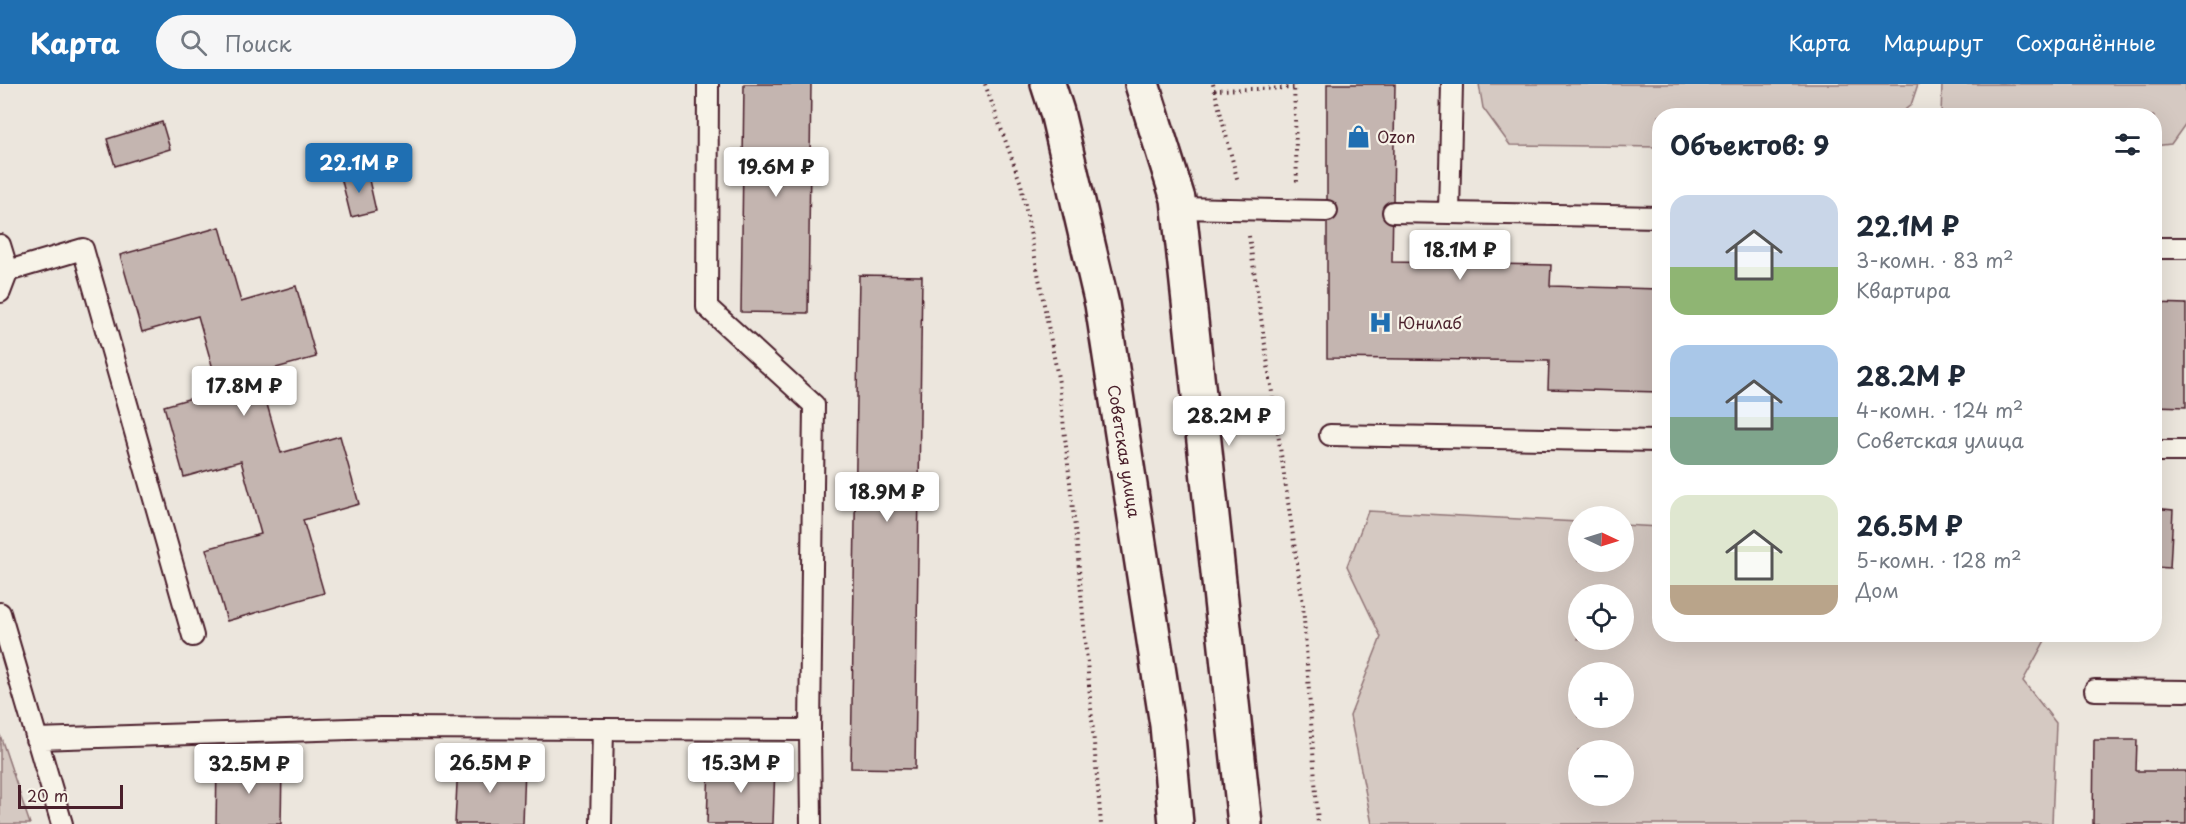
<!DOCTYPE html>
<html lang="ru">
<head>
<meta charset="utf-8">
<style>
	:root { --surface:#fff; --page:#f6f6f7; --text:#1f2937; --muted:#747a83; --accent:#1f6fb2 }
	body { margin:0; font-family:"Playpen Sans",sans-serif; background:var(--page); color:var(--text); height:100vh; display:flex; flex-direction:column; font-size:22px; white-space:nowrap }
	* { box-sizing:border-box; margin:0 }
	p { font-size:20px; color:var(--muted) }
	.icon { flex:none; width:33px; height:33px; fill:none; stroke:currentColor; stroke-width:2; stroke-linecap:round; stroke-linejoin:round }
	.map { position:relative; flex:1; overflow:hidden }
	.sheet { position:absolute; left:1652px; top:24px; width:510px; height:534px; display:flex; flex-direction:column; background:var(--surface); border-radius:24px; box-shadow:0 6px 24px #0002 }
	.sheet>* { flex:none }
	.needle { width:39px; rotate:94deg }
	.tools { position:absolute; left:1568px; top:422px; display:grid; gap:12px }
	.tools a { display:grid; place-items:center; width:66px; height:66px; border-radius:50%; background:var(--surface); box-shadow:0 6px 24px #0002; font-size:30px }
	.scale { position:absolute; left:18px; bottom:15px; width:105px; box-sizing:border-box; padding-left:6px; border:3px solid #4a1f2b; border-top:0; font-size:16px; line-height:21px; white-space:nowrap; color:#4a1f2b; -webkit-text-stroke:4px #f7f3e8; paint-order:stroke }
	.price { position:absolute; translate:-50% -51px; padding:0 14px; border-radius:6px; background:#fff; color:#222; font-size:20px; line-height:39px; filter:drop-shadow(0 2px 3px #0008) }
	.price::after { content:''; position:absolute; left:50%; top:36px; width:18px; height:14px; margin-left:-9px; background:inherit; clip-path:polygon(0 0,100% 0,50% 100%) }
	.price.selected { background:var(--accent); color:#fff }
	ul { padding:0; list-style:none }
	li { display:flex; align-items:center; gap:18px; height:150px; padding:0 18px }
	li span { display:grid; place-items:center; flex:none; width:168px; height:120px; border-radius:18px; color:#555 }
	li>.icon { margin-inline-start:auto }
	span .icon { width:72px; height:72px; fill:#fffc; stroke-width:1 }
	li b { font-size:26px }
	h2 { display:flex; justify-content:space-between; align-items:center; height:72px; padding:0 18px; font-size:26px }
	header { display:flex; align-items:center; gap:36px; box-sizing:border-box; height:84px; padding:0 30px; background:var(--accent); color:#fff }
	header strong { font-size:28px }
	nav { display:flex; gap:33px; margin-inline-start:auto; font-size:21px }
	.search { width:420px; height:54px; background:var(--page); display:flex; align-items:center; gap:15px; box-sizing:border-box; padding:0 21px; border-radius:33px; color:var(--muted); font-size:22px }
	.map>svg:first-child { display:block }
	.green { fill:#d5c9c2; stroke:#907476; stroke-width:1.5; fill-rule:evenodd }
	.building { fill:#c4b5b0; stroke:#4a1f2b; stroke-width:1.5 }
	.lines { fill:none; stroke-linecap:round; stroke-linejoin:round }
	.lane-casing { stroke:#4a1f2b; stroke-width:24 }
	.secondary-casing { stroke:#4a1f2b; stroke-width:38 }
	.path { stroke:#4a1f2b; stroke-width:4; stroke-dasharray:1.5 4.5; stroke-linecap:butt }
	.lane { stroke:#f7f3e8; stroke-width:20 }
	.secondary { stroke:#f7f3e8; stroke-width:33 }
	.labels { text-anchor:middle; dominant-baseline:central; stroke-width:4.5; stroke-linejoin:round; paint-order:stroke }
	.poi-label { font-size:16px; fill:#4a1f2b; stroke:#f7f3e8; text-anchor:start }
	.street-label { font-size:16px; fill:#4a1f2b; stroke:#f7f3e8 }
</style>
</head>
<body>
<header>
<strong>Карта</strong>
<div class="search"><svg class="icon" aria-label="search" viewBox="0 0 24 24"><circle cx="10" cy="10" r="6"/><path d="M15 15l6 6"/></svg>Поиск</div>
<nav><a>Карта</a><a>Маршрут</a><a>Сохранённые</a></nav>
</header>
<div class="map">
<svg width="2186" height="740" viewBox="0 0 2186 740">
	<rect width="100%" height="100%" fill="#ece6dd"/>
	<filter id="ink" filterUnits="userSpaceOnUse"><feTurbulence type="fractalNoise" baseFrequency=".0167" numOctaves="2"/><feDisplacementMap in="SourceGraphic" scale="12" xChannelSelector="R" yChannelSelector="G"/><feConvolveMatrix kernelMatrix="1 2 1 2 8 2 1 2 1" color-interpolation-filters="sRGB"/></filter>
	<g filter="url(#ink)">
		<path class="green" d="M1479,0H1918L1911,21L1898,31L1659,32V63L1510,61L1483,24Z
			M1942,0H2186V39L2171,60L2154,62V32L1941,31Z
			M1368,427L1578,438V477H1623V441L1659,443V550L2048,551L2023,597L2056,639L2052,740H1372L1350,632L1381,553L1347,482ZM1578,510H1623V555H1578ZM1578,588H1623V633H1578ZM1578,666H1623V711H1578Z
			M0,651L30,740H0Z"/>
		<path class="building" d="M744,0H811L808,229L741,228Z
			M1327,0H1395L1392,178L1551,181L1550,202L1659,205V308L1548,305L1549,277L1327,274Z
			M162,38L170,65L115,82L107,55Z
			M367,87L376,127L351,133L341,93Z
			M220,143L241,218L296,202L316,273L258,289L281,369L340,352L359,420L303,436L324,509L227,537L206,465L261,450L241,377L184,393L164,322L219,306L198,232L142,248L120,171Z
			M859,191L922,192L915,685L851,684Z
			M2154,219L2186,220V323L2154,322Z
			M2154,424L2173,426L2170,484L2154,483Z
			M2094,656H2137L2136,687H2186V740H2093Z
			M458,679L525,682L523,740H455Z
			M709,679L775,681L773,740H707Z
			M217,681L282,682L281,740H216Z"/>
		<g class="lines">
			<defs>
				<path id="lane" d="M1452,0L1449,129L1659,133
					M1179,124L1327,127
					M1393,128L1449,129
					M0,161L8,187L0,208
					M2154,164H2186
					M8,187L83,165L193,552
					M1330,351L1659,357
					M2154,367H2186
					M0,529L62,740
					M2095,606L2186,607
					M810,646L811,740
					M36,655L381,644L603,645
					M601,740L603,645L810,646L814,321L707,223L708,0"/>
				<path id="secondary" d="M1048,0L1057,28L1102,220L1167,641L1176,740
					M1142,0L1178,115L1245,740"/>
			</defs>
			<use href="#lane" class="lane-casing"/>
			<use href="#secondary" class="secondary-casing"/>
			<path class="path" d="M985,0L1021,100L1059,299L1077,462L1101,740
				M1213,0L1238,98
				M1294,0L1297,98
				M1214,6L1294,4
				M1249,152L1303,520L1318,740"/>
			<use href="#lane" class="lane"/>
			<use href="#secondary" class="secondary"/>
		</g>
	</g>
	<defs>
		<symbol id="shop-bare" viewBox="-9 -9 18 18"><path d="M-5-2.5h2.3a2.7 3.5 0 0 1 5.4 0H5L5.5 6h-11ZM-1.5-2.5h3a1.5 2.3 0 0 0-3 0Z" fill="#1f6fb2" stroke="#f7f3e8" stroke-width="2.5" paint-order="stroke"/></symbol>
		<symbol id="hospital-bare" viewBox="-9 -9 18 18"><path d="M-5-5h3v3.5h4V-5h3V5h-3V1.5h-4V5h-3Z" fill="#1f6fb2" stroke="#f7f3e8" stroke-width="2.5" paint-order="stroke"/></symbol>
	</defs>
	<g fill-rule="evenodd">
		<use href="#shop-bare" x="1342" y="36" width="33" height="33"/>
		<use href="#hospital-bare" x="1364" y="222" width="33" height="33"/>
	</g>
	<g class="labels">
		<g class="poi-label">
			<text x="1377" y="52">Ozon</text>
			<text x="1398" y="238">Юнилаб</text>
		</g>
		<g class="street-label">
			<text transform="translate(1125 367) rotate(81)">Советская улица</text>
		</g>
	</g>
</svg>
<div class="tools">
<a><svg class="needle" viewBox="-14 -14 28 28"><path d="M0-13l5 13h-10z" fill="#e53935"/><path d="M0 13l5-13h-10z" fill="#747a83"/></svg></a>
<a><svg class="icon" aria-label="locate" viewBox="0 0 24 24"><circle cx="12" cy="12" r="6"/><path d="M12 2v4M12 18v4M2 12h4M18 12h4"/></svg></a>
<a>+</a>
<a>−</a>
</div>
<div class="scale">20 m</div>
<b class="price selected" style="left:359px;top:110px">22.1M ₽</b>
<b class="price" style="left:776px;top:114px">19.6M ₽</b>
<b class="price" style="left:1460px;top:197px">18.1M ₽</b>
<b class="price" style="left:244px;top:333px">17.8M ₽</b>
<b class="price" style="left:1229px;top:363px">28.2M ₽</b>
<b class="price" style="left:887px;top:439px">18.9M ₽</b>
<b class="price" style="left:490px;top:710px">26.5M ₽</b>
<b class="price" style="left:741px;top:710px">15.3M ₽</b>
<b class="price" style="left:249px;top:711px">32.5M ₽</b>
<section class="sheet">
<h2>Объектов: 9<svg class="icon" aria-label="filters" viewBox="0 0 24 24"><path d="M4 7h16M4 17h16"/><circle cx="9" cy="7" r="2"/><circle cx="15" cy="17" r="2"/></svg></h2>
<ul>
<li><span style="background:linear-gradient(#c9d6e8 60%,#8fb573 0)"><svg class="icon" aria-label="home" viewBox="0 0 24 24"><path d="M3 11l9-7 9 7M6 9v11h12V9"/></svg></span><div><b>22.1M ₽</b><p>3-комн. · 83 m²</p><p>Квартира</p></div></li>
<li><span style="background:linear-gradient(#a9c7e8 60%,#7fa58c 0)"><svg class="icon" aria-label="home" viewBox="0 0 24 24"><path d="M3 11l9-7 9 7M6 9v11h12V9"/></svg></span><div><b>28.2M ₽</b><p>4-комн. · 124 m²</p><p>Советская улица</p></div></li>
<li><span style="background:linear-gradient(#dfe7d0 75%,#b9a48a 0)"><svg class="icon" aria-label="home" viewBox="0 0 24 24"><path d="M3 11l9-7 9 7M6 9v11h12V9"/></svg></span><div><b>26.5M ₽</b><p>5-комн. · 128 m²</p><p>Дом</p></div></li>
</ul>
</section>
</div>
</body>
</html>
